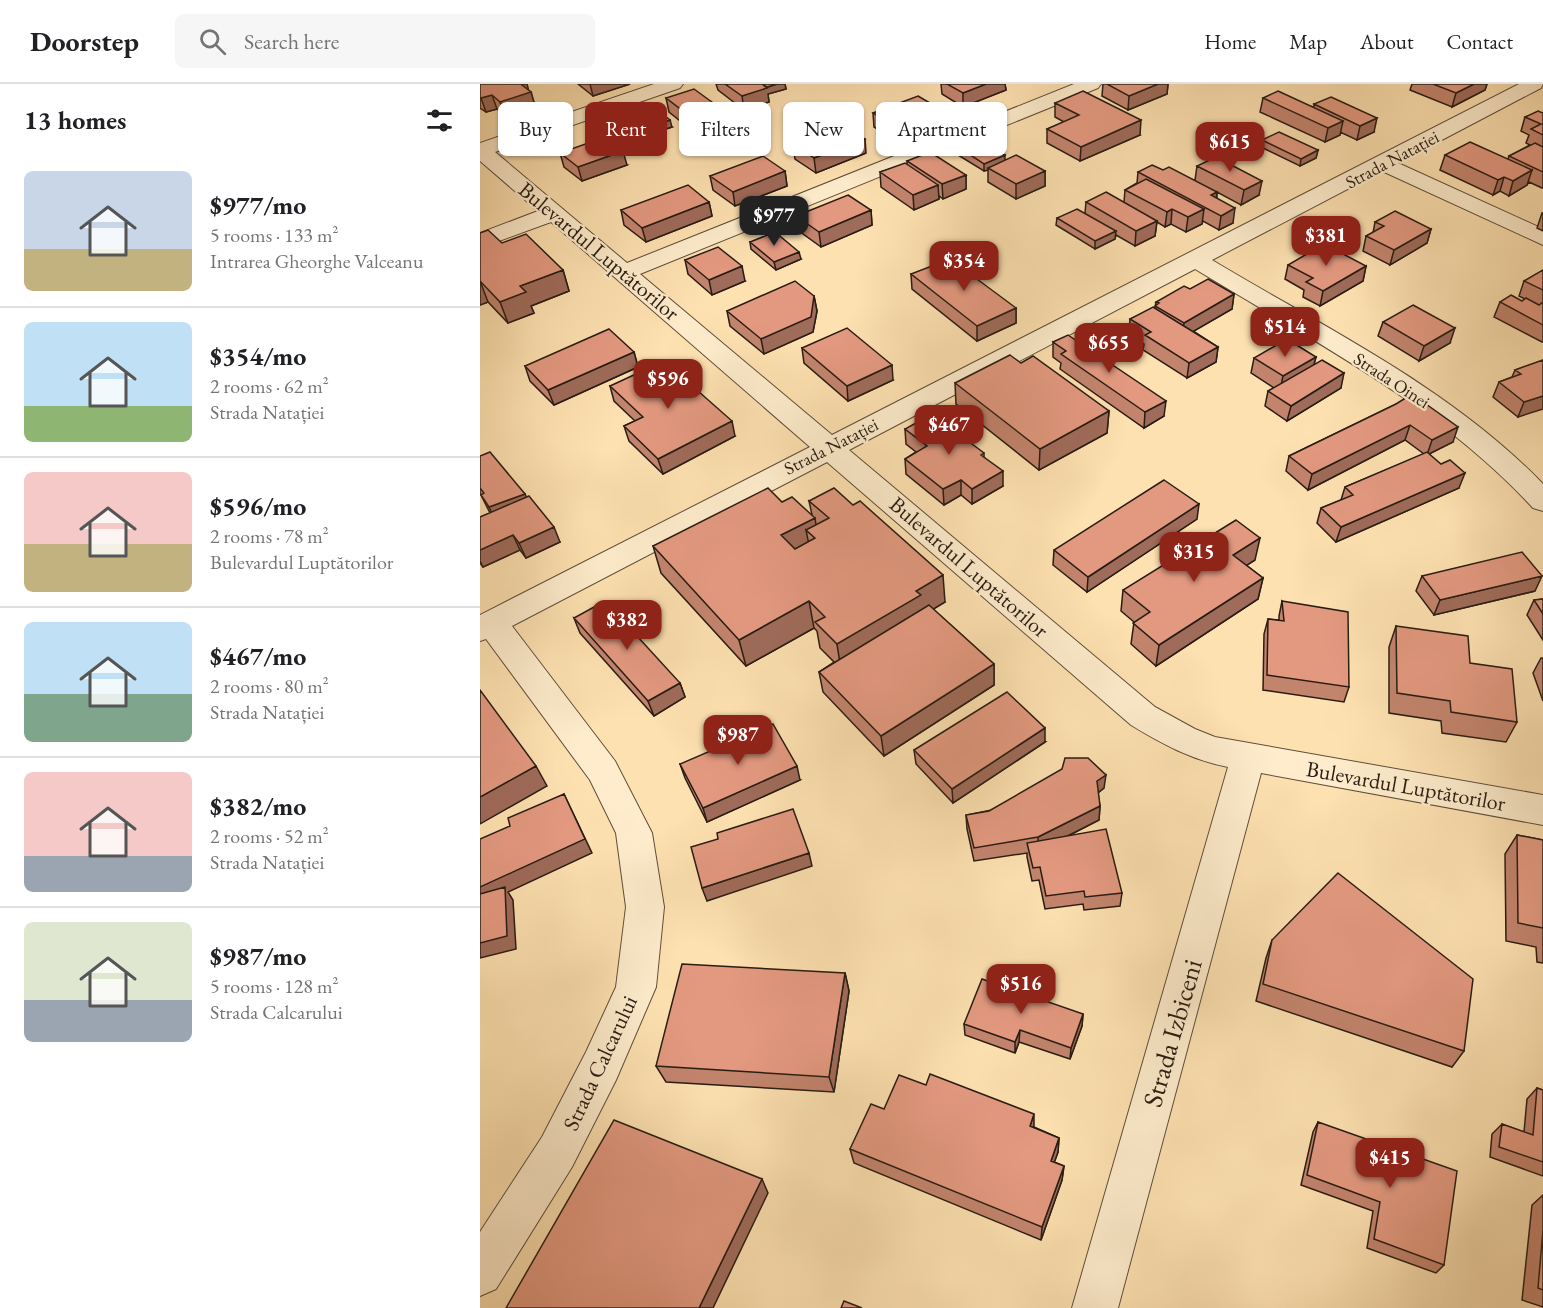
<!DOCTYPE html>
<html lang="en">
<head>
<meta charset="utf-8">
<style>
	:root { --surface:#fff; --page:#f6f6f6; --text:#202124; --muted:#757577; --line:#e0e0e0; --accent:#8f2418 }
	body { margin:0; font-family:"EB Garamond",serif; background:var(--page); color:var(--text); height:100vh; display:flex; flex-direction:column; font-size:22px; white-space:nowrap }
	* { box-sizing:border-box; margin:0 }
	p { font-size:20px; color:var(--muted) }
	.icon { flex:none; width:33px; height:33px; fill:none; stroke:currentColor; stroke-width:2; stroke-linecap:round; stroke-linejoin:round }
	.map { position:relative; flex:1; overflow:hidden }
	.side { display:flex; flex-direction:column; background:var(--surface); width:480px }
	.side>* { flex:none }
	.hud { position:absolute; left:18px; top:18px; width:570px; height:54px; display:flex; gap:12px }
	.price { position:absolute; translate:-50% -51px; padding:0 14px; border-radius:12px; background:var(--accent); color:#fff; font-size:20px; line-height:39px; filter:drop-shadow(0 2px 3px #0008) }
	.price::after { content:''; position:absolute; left:50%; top:36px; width:18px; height:14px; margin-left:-9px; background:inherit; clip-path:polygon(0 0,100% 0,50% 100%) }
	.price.selected { background:#222; color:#fff }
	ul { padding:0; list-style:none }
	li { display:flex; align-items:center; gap:18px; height:150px; padding:0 24px }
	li+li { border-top:2px solid var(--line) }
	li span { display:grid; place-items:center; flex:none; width:168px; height:120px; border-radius:9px; color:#555 }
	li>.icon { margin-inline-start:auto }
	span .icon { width:72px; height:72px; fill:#fffc; stroke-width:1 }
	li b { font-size:26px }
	h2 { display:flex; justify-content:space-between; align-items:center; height:72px; padding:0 24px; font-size:26px }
	.tag { padding:0 21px; border-radius:9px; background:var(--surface); box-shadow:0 2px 4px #0004; font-size:21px; line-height:54px }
	.tag.selected { background:var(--accent); color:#fff }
	header { display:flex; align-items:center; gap:36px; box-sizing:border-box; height:84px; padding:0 30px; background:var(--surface); border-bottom:2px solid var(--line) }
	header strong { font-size:28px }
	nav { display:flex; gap:33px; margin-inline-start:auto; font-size:21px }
	.search { width:420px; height:54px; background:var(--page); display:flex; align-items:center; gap:15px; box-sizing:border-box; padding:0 21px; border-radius:9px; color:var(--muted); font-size:22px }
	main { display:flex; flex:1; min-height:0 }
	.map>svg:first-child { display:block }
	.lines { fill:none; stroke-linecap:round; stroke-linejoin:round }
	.minor-casing { stroke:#5e4d3a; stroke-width:2 }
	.minor { fill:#feeccc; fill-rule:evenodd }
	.wall { fill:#c3846e; stroke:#291c13; stroke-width:1.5 }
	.shaded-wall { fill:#9f6b5a; stroke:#291c13; stroke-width:1.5 }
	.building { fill:#e39980; stroke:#291c13; stroke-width:1.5 }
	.labels { text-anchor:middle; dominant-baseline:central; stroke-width:4.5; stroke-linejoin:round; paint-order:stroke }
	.far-street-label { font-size:18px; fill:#291c13; stroke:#feeccc }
	.street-label { font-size:22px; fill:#291c13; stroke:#feeccc }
	.near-street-label { font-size:27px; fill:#291c13; stroke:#feeccc }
</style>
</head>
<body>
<header>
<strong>Doorstep</strong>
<div class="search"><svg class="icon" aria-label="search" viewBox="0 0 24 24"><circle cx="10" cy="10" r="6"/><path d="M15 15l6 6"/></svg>Search here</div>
<nav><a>Home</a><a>Map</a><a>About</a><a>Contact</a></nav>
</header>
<main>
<section class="side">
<h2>13 homes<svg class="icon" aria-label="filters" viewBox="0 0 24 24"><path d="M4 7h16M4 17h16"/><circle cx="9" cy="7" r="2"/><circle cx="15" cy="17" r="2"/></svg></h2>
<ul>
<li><span style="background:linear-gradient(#c9d6e8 65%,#c2b280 0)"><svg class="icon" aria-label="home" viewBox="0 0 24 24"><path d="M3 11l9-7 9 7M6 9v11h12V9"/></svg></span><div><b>$977/mo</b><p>5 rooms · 133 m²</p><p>Intrarea Gheorghe Valceanu</p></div></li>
<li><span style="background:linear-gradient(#bfe0f5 70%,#8fb573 0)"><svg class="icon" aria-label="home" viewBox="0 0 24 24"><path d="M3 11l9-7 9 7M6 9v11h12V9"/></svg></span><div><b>$354/mo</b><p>2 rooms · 62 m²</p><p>Strada Natației</p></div></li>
<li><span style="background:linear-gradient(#f6c9c9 60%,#c2b280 0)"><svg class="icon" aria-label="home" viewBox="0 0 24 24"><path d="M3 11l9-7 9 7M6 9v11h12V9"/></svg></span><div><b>$596/mo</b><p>2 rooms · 78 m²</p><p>Bulevardul Luptătorilor</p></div></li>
<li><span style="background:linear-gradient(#bfe0f5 60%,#7fa58c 0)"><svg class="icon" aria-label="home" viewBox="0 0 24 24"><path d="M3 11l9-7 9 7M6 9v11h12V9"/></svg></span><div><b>$467/mo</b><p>2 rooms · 80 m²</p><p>Strada Natației</p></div></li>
<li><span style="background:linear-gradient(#f6c9c9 70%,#9aa5b1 0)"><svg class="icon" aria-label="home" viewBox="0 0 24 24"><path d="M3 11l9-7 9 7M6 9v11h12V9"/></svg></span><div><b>$382/mo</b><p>2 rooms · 52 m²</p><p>Strada Natației</p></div></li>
<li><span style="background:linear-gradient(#dfe7d0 65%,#9aa5b1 0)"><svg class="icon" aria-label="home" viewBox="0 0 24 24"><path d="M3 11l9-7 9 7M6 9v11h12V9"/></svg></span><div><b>$987/mo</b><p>5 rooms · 128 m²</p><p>Strada Calcarului</p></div></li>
</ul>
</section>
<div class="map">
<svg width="1063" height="1224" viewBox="0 0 1063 1224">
	<rect width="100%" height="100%" fill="#fee1b1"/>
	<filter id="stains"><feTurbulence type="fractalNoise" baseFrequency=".00333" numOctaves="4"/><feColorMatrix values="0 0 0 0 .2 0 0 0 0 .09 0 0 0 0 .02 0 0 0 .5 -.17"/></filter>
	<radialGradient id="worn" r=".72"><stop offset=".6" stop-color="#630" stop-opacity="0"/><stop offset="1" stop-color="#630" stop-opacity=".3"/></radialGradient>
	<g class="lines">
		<defs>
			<path id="minor" d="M174,0H203L200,4L15,68L147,179L594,0H621L618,4L160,190L352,351L1039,0H1063L1061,4L918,79L1063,145V161L902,87L732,176C845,244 971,304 1063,400V427L1053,424C958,321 833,257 715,185L369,366L675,623L715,645L735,653L1063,711V741L781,689L638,1224H592L748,683C712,676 682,660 651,641L347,378L32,542L135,677L172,749L184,823L176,903L136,996L92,1083L16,1205L0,1212V1148L62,1053L106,968L136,903L146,823L136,749L110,696L6,555L0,557V531L330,363L71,138L0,164V149L58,127L0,77V59Z"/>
		</defs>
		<use href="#minor" class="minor-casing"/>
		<use href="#minor" class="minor"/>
	</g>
	<path class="wall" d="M0,0H47L48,6L51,8L55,22L25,32L17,25L6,28L0,24Z
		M98,0H150L113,12Z
		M236,0H305L306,5L288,10L289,18L264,26L238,6Z
		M461,0H525L526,6L483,23L462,10Z
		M623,0H688L687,10L648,26L622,12Z
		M932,0H1007L1005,6L972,23L930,6Z
		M186,14L243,38L214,48L189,28Z
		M783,14L834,23V20L894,48L877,56L860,48V51L845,58L780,28Z
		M575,19L660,51L600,77L567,59V45L584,38L575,33Z
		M462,26V40L417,57L394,43L393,29Z
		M1063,29V103L1062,104L1049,98L1047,101L1029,112L1020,107L1013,111L960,86L965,71L1028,75L1029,72L1050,61L1046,59L1049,51L1041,47L1045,33Z
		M146,32L192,43L164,52L147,39Z
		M782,56L838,66L836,74L820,82L781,63Z
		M313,60L386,69L336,89L315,75Z
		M478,63L565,87V102L536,115L508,98V86L504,87L478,71Z
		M80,69L147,81L102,97L84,83Z
		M427,77L486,91V105L463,115L459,112V115L434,126L401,103L400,88L427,80Z
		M717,82L779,111L761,121L737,108V114L753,139L739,146L723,137L722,140L706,148L691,140L685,143L677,138L675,152L655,162L636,151L635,155L615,165L576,141L577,134L605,129L606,118H644L645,106L657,99L658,88L715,96Z
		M305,87L307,102L255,122L233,106L230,92Z
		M229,118L232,132L166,158L144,141L141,126Z
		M391,126L392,141L341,163L319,147L316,132Z
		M1062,129H1063V147L1057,144Z
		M895,138L951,145L947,159L910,181L883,167L886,152L893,149Z
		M0,149L83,186L89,207L51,222L54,229L28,239L8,218L0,221Z
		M270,158L321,175L296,186L271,165Z
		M205,176L265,197L232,211L208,190Z
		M808,181L886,182L883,197L840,222L823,213L824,206L805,195Z
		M1063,186V258H1062L1014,233L1020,218L1042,217L1045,215L1039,212L1044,197Z
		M431,190L536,224V239L497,257L432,205Z
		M710,205L754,210L752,225L713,247L738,263L736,278L707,294L663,266L664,260L649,250L650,235L675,224L676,218Z
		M334,212L337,227L333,248L284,270L250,242L247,227Z
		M903,238L970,259L939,277L898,252Z
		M573,258L684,332L664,344L580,285L581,279L573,273Z
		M322,264L413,296L368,317L324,279Z
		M154,268L158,283L74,321L50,297L45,282Z
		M836,273L834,280L861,304L807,337L785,322L788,307L794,304L771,289L774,274Z
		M1063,276L1038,333L1013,313L1019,298L1032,293L1035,286Z
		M541,279L629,327L627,349L559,386L476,320L475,299Z
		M130,302L255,352L183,390L149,357L144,342L155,337L134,317Z
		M916,320L973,358L949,370L979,404L856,458L837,439L841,424L861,416L865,403L944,370L925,356L828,406L806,387L809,372Z
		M425,345L504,369V373L523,402L492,420L481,411L464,421L426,390L425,375L436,368L426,360Z
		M0,372L45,410L46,413L80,458L46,474L40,466L3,483L0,479V433L10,429L0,409Z
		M329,417L465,518L453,525L514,580V601L404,672L343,608L339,588L354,578L340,564L337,547L334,544L266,582L181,489L173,462L302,418L332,431Z
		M717,435L607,508L573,481L574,466Z
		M775,476L766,481L783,494L778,515L676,582L651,560L654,538L641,527L643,506Z
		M942,492L1055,507L954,531L936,507Z
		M1063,515V556L1047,531L1054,516Z
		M802,517L869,603L864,618L783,606L784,550L788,535L799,536V532Z
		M94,534L200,599L205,613L174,632L100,549Z
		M916,542L990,579L1037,638L1026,658L962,649L961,637L909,629V563Z
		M1061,574H1063V617L1053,589Z
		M565,658L473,719L436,680L434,666Z
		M200,680L320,696L227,738L205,694Z
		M624,704L618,709L620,722L619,736L586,753L642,809L640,822L604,826L603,820L565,825L559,796L552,797L547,773V769L494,777L487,745L486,731Z
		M1037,751L1063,756V879L1057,878L1056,863L1026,857L1025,770Z
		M792,856L984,967L972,983L776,917L786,874Z
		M365,889L369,907L354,1008L186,998L176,982Z
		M603,930L602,942L590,975L539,958L535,969L485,951L484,940Z
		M1057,1004L1063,1006V1092L1010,1073L1012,1050L1022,1040L1044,1048L1047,1015Z
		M404,1025L554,1043L579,1054L578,1068L574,1078L584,1082L582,1096L561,1156L374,1079L370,1065Z
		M838,1038L964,1181L956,1189L887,1164L893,1127L821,1101L833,1048Z
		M1063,1111V1223L1042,1216L1052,1121Z"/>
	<path class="shaded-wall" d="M40,0H47L49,8H51L55,22L25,32L20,18Z
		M110,0H150L113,12Z
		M297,0H305L306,5L288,10L289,18L264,26L262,12Z
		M506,0H525L526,6L483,23V9Z
		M678,0H688L687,10L648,26L649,12Z
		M994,0H1007L1005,6L972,23L976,9Z
		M12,11L17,25L6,28L1,14Z
		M240,24L243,38L214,48L211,33Z
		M462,26V40L417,57L416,43Z
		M897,34L894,48L877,56L880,42Z
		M190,36L192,43L164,52L163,45Z
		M661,36L660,51L600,77L601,63Z
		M863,37L860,51L845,58L848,44Z
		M385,55L386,69L336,89L334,74Z
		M838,66L836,74L820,82L821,75Z
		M143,67L147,81L102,97L98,83Z
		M525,71V79L508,84V86L504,87V80Z
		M1052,86L1047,101L1029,112L1033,97Z
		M305,87L307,102L255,122L253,108Z
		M565,87V102L536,115V100Z
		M486,91V105L463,115L462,100Z
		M1024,93L1020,107L1013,111L1018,96Z
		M782,97L779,111L761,121L764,106Z
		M458,101L459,115L434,126L433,111Z
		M737,108L735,122L731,111Z
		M229,118L232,132L166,158L162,144Z
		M755,124L753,139L739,146L741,132Z
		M692,125L691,140L685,143L687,128Z
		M724,125L722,140L706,148L708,133Z
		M391,126L392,141L341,163L339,148Z
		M677,137L675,152L655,162L656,147Z
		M951,145L947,159L910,181L914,166Z
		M636,147L635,155L615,165V157Z
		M319,168L321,175L296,186L294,178Z
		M262,182L265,197L232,211L229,196Z
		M886,182L883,197L840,222L843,207Z
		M83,186L89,207L51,222L54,229L28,239L20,218L40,202Z
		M0,197L8,218L0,221Z
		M754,210L752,225L702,254L704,239Z
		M334,212L337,227L333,248L284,270L281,255Z
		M536,224V239L497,257V242Z
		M975,244L970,259L939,277L944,262Z
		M738,263L736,278L707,294L709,279Z
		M154,268L158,283L74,321L68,306Z
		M836,273L832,288L800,307L803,292Z
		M412,281L413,296L368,317L367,302Z
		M864,289L861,304L807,337L811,322Z
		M1063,312V325L1038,333L1044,318Z
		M686,317L684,332L664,344L665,328Z
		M629,327L627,349L559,386L560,365Z
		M252,337L255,352L183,390L178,375Z
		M930,341L925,356L828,406L832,390Z
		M978,343L973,358L947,371L952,356Z
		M523,387V402L492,420V405Z
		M985,389L979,404L856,458L861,443Z
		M481,396V411L464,421L463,405Z
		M45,410L51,425L16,438L9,423Z
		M719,420L717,435L607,508L608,493Z
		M335,434L339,461L335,454L326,446L330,466L307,478L301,451Z
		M74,443L80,458L46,474L39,459Z
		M33,451L40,466L3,483L0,477V466Z
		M780,454L775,476L749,493L753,471Z
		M463,491L465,518L442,532L361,586L357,560L436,507Z
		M1062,492L1055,507L954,531L960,516Z
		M783,494L778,515L676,582L679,561Z
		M329,517L334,544L266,582L259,556Z
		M514,580V601L404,672L401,652Z
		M200,599L205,613L174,632L168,617Z
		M565,644V658L473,719L472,705Z
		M56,682L67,702L0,740V713Z
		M317,682L320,696L227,738L223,724Z
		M626,691L624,704L615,711L617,697Z
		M84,710L112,769L28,808L33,816L36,865L0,874V803Z
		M620,722L619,736L558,767V753Z
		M329,769L332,782L227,817L222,804Z
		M365,889L369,907L354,1008L349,993Z
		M603,930L602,942L590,975L591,964Z
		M540,946L539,958L535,969V958Z
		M554,1030V1045L550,1042Z
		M579,1054L578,1068L570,1091L571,1077Z
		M584,1082L582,1096L561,1156L562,1143Z
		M282,1095L288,1109L233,1224H219Z"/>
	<path class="building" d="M0,0H45L42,1L51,8L20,18L12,11L1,14H0Z
		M245,0H282L287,4L262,12Z
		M282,0H297L287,3Z
		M467,0H506L483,9Z
		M627,0H678L649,12Z
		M953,0H994L976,9Z
		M214,5L240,24L211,33L186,14Z
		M603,7L661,36L601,63L567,45L599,31L575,19Z
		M798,7L863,37L848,44L783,14Z
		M438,12L462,26L416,43L393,29Z
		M851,13L897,34L880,42L834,20Z
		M173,23L190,36L163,45L146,32Z
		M1058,27L1063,29V51L1051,45L1061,40L1045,33Z
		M363,41L385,55L334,74L313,60Z
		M799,48L838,66L821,75L782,56Z
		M125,53L143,67L98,83L80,69Z
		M499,55L525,71L504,80L478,63Z
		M990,58L1052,86L1033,97L1024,93L1018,96L965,71Z
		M1055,59L1063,63V88L1029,72Z
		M450,68L486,91L462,100L427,77Z
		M536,71L565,87L536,100L508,84Z
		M283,72L305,87L253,108L230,92Z
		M736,73L782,97L764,106L717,82Z
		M425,79L458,101L433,111L400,88Z
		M672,81L683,86L689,83L737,108L731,111L755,124L741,132L658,88Z
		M666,95L724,125L708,133L692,125L687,128L645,106Z
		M208,101L229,118L162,144L141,126Z
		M626,108L677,137L656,147L606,118Z
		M368,111L391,126L339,148L316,132Z
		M597,125L636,147L615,157L577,134Z
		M915,127L951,145L914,166L886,152L904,142L895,138Z
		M8,146L22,159L46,150L83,186L40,202L46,208L20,218L0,197V149Z
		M295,148L319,168L294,178L270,158Z
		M844,160L886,182L843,207L826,198L833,194L808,181Z
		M238,163L262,182L229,196L205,176Z
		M470,175L536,224L497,242L431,190Z
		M1063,186V206L1044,197Z
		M728,195L754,210L704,239L675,222L679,219L676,218L704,202L710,205Z
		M315,197L334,212L331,233L281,255L247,227Z
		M1031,211L1042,217L1046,214L1059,221L1063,218V241L1020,218Z
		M933,221L975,244L944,262L903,238Z
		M673,223L738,263L709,279L665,251L671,248L650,235Z
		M367,244L412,281L367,302L322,264Z
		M129,245L154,268L68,306L45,282Z
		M588,251L686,317L665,328L581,270L586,267L573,258Z
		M807,255L836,273L803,292L774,274Z
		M530,271L541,279L553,272L629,327L560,365L475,299Z
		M842,276L864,289L811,322L788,307Z
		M1063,276V312L1044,318L1019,298L1041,290L1035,286Z
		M184,277L252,337L178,375L144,342L163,333L130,302Z
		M932,310L978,343L952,356L930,341L832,390L809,372L916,320Z
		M452,330L504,369L501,371L523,387L492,405L481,396L463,405L425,375L447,362L425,345Z
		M10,368L45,410L9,423L1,411L4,409L0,404V372Z
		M947,368L961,380L970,376L985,389L861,443L841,424L873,411L865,403Z
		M684,396L719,420L608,493L574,466Z
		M288,404L302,418L312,413L335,434L301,451L315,465L335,454L326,446L349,434L329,417L354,404L373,421L380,417L463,491L436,507L441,511L357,560L335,538L345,533L329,517L259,556L173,462Z
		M49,412L74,443L39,459L33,451L0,466V433Z
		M756,436L780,454L753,471L783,494L679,561L653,539L670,528L643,506Z
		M1042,468L1062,492L960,516L942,492Z
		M1063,515V530L1054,516Z
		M125,517L200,599L168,617L94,534Z
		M802,517L868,528L869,603L787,591L788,535L804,537Z
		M449,521L514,580L401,652L339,588Z
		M916,542L988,552L990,579L1032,585L1037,638L971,628L970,617L917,609Z
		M0,606L56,682L0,713Z
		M527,608L565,644L472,705L434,666Z
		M293,640L317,682L223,724L200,680Z
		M585,674H608L626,691L617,697L620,722L558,753L494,764L486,731L509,727L582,685Z
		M84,710L105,755L0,803V755L30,742L28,734Z
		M313,725L329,769L222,804L211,763L238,755L237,749Z
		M626,745L642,809L605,813L604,807L566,812L560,783L553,784L547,759Z
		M1037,751L1063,756V844L1038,839Z
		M858,789L993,895L984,967L783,900L792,856Z
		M25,803L27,852L0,859V810Z
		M202,880L365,889L349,993L176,982Z
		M502,895L603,930L591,964L540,946L535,958L484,940Z
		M450,990L554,1030L550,1042L579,1054L571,1077L584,1082L562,1143L370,1065L391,1020L404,1025L419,991L446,1001Z
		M1057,1004L1063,1006V1078L1019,1063L1022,1040L1053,1051Z
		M134,1036L282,1095L219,1224H26Z
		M838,1038L977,1087L964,1181L894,1155L900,1118L827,1091Z
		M1063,1146V1206L1058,1204Z
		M364,1217L382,1224H361Z"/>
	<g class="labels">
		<g class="far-street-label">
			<text transform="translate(912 75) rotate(-28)">Strada Natației</text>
			<text transform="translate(912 296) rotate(33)">Strada Oinei</text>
			<text transform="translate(351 362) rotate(-27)">Strada Natației</text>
		</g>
		<g class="street-label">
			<text transform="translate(119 167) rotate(40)">Bulevardul Luptătorilor</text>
			<text transform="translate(489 483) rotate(41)">Bulevardul Luptătorilor</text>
			<text transform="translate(926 702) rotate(10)">Bulevardul Luptătorilor</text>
			<text transform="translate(120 979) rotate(-65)">Strada Calcarului</text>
		</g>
		<g class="near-street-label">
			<text transform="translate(692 949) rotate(-74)">Strada Izbiceni</text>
		</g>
	</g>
	<rect width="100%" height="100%" filter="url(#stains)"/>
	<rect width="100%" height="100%" fill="url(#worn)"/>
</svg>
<b class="price" style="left:750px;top:89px">$615</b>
<b class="price selected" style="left:294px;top:163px">$977</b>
<b class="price" style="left:846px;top:183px">$381</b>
<b class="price" style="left:484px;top:208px">$354</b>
<b class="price" style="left:805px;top:274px">$514</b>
<b class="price" style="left:629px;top:290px">$655</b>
<b class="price" style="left:188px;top:326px">$596</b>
<b class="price" style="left:469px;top:372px">$467</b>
<b class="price" style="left:714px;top:499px">$315</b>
<b class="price" style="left:147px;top:567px">$382</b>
<b class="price" style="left:258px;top:682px">$987</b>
<b class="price" style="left:541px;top:931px">$516</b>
<b class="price" style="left:910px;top:1105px">$415</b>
<div class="hud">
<a class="tag">Buy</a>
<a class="tag selected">Rent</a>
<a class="tag">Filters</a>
<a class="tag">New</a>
<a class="tag">Apartment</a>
</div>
</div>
</main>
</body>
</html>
